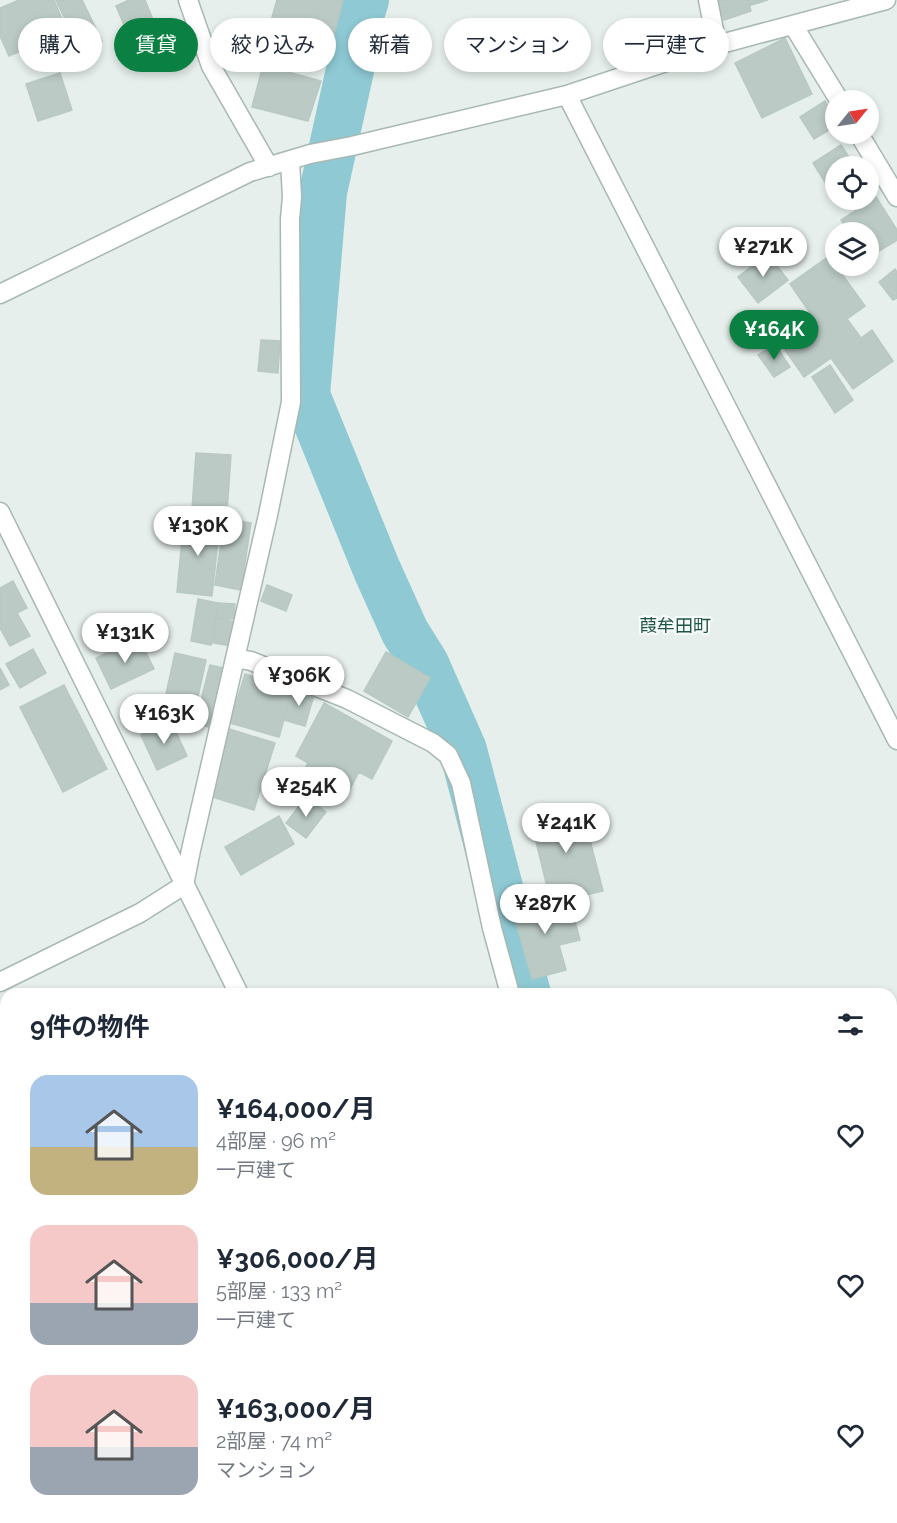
<!DOCTYPE html>
<html lang="ja">
<head>
<meta charset="utf-8">
<style>
	:root { --surface:#fff; --page:#f2f2f3; --text:#1f2937; --muted:#747a83; --accent:#0b8043 }
	body { margin:0; font-family:Raleway,"Noto Sans JP",sans-serif; background:var(--page); color:var(--text); height:100vh; display:flex; flex-direction:column; font-size:22px; white-space:nowrap }
	* { box-sizing:border-box; margin:0 }
	p { font-size:20px; color:var(--muted) }
	.icon { flex:none; width:33px; height:33px; fill:none; stroke:currentColor; stroke-width:2; stroke-linecap:round; stroke-linejoin:round }
	.map { position:relative; flex:1; overflow:hidden }
	.panel { position:absolute; left:0px; top:988px; width:897px; height:536px; display:flex; flex-direction:column; background:var(--surface); border-radius:18px 18px 0 0; box-shadow:0 3px 9px #0003 }
	.panel>* { flex:none }
	.banner { position:absolute; left:18px; top:18px; width:861px; height:54px; display:flex; gap:12px }
	.needle { width:39px; rotate:60deg }
	.buttons { position:absolute; left:825px; top:90px; display:grid; gap:12px }
	.buttons a { display:grid; place-items:center; width:54px; height:54px; border-radius:50%; background:var(--surface); box-shadow:0 3px 9px #0003; font-size:30px }
	.price { position:absolute; translate:-50% -51px; padding:0 14px; border-radius:21px; background:#fff; color:#222; font-size:20px; line-height:39px; filter:drop-shadow(0 2px 3px #0008) }
	.price::after { content:''; position:absolute; left:50%; top:36px; width:18px; height:14px; margin-left:-9px; background:inherit; clip-path:polygon(0 0,100% 0,50% 100%) }
	.price.selected { background:var(--accent); color:#fff }
	ul { padding:0; list-style:none }
	li { display:flex; align-items:center; gap:18px; height:150px; padding:0 30px }
	li span { display:grid; place-items:center; flex:none; width:168px; height:120px; border-radius:18px; color:#555 }
	li>.icon { margin-inline-start:auto }
	span .icon { width:72px; height:72px; fill:#fffc; stroke-width:1 }
	li b { font-size:26px }
	h2 { display:flex; justify-content:space-between; align-items:center; height:72px; padding:0 30px; font-size:26px }
	.pill { padding:0 21px; border-radius:27px; background:var(--surface); box-shadow:0 3px 9px #0003; font-size:21px; line-height:54px }
	.pill.selected { background:var(--accent); color:#fff }
	.map>svg:first-child { display:block }
	.lines { fill:none; stroke-linecap:round; stroke-linejoin:round }
	.river { stroke:#8ec9d4; stroke-width:48 }
	.building { fill:#bbcac4; stroke:#b8c9c2; stroke-width:1.5 }
	.minor-casing { stroke:#a8b8b2; stroke-width:21 }
	.tertiary-casing { stroke:#a8b8b2; stroke-width:21 }
	.minor { stroke:#fff; stroke-width:18 }
	.tertiary { stroke:#fff; stroke-width:18 }
	.labels { text-anchor:middle; dominant-baseline:central; stroke-width:4.5; stroke-linejoin:round; paint-order:stroke }
	.quarter-label { font-size:18px; fill:#1f5548; stroke:#f7fbf9 }
</style>
</head>
<body>
<div class="map">
<svg width="897" height="1523" viewBox="0 0 897 1523">
	<rect width="100%" height="100%" fill="#e6efeb"/>
	<g class="lines">
		<path class="river" d="M365,0L355,32L356,43L323,192L306,395L377,570L405,632L425,664L463,750L527,994
			M878,1518L886,1523"/>
	</g>
	<path class="building" d="M19,0H54L67,31L9,56L0,36V8Z
		M56,0H82L102,41L80,51Z
		M129,0H145L167,54L141,65L116,6Z
		M277,0H343L332,42L270,24Z
		M717,0H748L751,11L724,20Z
		M749,0H768L751,5Z
		M785,38L812,94L762,118L735,63Z
		M263,65L321,81L308,121L252,107Z
		M60,73L72,110L38,121L26,84Z
		M825,101L836,119V126L814,139L800,117Z
		M841,145L855,166H836V179L826,184L813,163Z
		M876,197L897,230V240L868,258V232H849L841,220Z
		M768,254L788,280L758,303L738,277Z
		M829,256L865,306L847,319L861,338L872,330L893,361L853,389L831,358L804,377L785,350L819,326L790,284Z
		M895,269L897,272V298L893,300L879,282Z
		M261,340L280,341L278,373L258,371Z
		M775,344L790,367L774,377L758,355Z
		M830,365L853,400L835,413L812,377Z
		M196,453L231,455L227,512L192,509Z
		M184,518L220,522L212,596L177,592Z
		M224,519L251,523L241,590L215,585Z
		M13,581L27,608L17,613L30,636L10,646L0,628V588Z
		M267,585L292,595L286,611L261,601Z
		M198,599L218,603L211,645L191,641Z
		M218,603L235,604L234,619L217,618Z
		M217,618L235,622L231,646L213,643Z
		M139,638L154,669L111,689L96,658Z
		M33,649L46,673L20,688L6,664Z
		M386,652L430,678L408,717L364,691Z
		M175,653L206,660L192,724L161,717Z
		M210,665L224,668L209,727L195,723Z
		M0,668L9,685L0,690Z
		M245,674L293,688L279,737L230,723Z
		M64,685L107,769L63,792L20,707Z
		M293,688L314,695L305,726L284,720Z
		M324,703L392,741L372,779L359,772L349,791L328,779L322,790L300,777L308,763L296,756Z
		M171,721L187,756L157,770L141,735Z
		M226,728L275,743L254,810L206,795Z
		M306,797L326,812L306,838L286,823Z
		M581,805L603,891L551,903L530,817Z
		M279,816L294,844L241,875L225,847Z
		M547,899L550,908L570,903L580,940L559,945L566,970L532,979L512,908Z
		M891,1039L897,1056V1113L891,1115Z
		M897,1140V1179L891,1181V1143Z
		M897,1333V1371L891,1374V1337Z
		M897,1401V1421L891,1410V1405Z
		M891,1423L897,1432V1444L891,1447Z"/>
	<g class="lines">
		<defs>
			<path id="minor" d="M188,0L211,66L269,167
				M708,0L717,45
				M793,25L839,100
				M567,95L897,740
				M859,134L897,197
				M0,294L250,172L310,154L352,146L567,95L717,45L886,0
				M235,658L251,661L347,699L433,743L448,755L461,783L492,928L510,994
				M0,982L140,913L184,885L191,850L268,515L291,402L290,219L292,197L290,161
				M891,1194L897,1191
				M0,1499L6,1511
				M855,1518L862,1523"/>
			<path id="tertiary" d="M0,512L239,994
				M501,1518L504,1523"/>
		</defs>
		<use href="#minor" class="minor-casing"/>
		<use href="#tertiary" class="tertiary-casing"/>
		<use href="#minor" class="minor"/>
		<use href="#tertiary" class="tertiary"/>
	</g>
	<g class="labels">
		<g class="quarter-label">
			<text x="675" y="625">葭牟田町</text>
		</g>
	</g>
</svg>
<div class="buttons">
<a><svg class="needle" viewBox="-14 -14 28 28"><path d="M0-13l5 13h-10z" fill="#e53935"/><path d="M0 13l5-13h-10z" fill="#747a83"/></svg></a>
<a><svg class="icon" aria-label="locate" viewBox="0 0 24 24"><circle cx="12" cy="12" r="6"/><path d="M12 2v4M12 18v4M2 12h4M18 12h4"/></svg></a>
<a><svg class="icon" aria-label="layers" viewBox="0 0 24 24"><path d="M12 4l9 5-9 5-9-5zM3 14l9 5 9-5"/></svg></a>
</div>
<b class="price" style="left:763px;top:278px">¥271K</b>
<b class="price selected" style="left:774px;top:361px">¥164K</b>
<b class="price" style="left:198px;top:557px">¥130K</b>
<b class="price" style="left:125px;top:664px">¥131K</b>
<b class="price" style="left:299px;top:707px">¥306K</b>
<b class="price" style="left:164px;top:745px">¥163K</b>
<b class="price" style="left:306px;top:818px">¥254K</b>
<b class="price" style="left:566px;top:854px">¥241K</b>
<b class="price" style="left:545px;top:935px">¥287K</b>
<div class="banner">
<a class="pill">購入</a>
<a class="pill selected">賃貸</a>
<a class="pill">絞り込み</a>
<a class="pill">新着</a>
<a class="pill">マンション</a>
<a class="pill">一戸建て</a>
</div>
<section class="panel">
<h2>9件の物件<svg class="icon" aria-label="filters" viewBox="0 0 24 24"><path d="M4 7h16M4 17h16"/><circle cx="9" cy="7" r="2"/><circle cx="15" cy="17" r="2"/></svg></h2>
<ul>
<li><span style="background:linear-gradient(#a9c7e8 60%,#c2b280 0)"><svg class="icon" aria-label="home" viewBox="0 0 24 24"><path d="M3 11l9-7 9 7M6 9v11h12V9"/></svg></span><div><b>¥164,000/月</b><p>4部屋 · 96 m²</p><p>一戸建て</p></div><svg class="icon" aria-label="heart" viewBox="0 0 24 24"><path d="M12 20l-8-8c-3-5 5-10 8-4 3-6 11-1 8 4z"/></svg></li>
<li><span style="background:linear-gradient(#f6c9c9 65%,#9aa5b1 0)"><svg class="icon" aria-label="home" viewBox="0 0 24 24"><path d="M3 11l9-7 9 7M6 9v11h12V9"/></svg></span><div><b>¥306,000/月</b><p>5部屋 · 133 m²</p><p>一戸建て</p></div><svg class="icon" aria-label="heart" viewBox="0 0 24 24"><path d="M12 20l-8-8c-3-5 5-10 8-4 3-6 11-1 8 4z"/></svg></li>
<li><span style="background:linear-gradient(#f6c9c9 60%,#9aa5b1 0)"><svg class="icon" aria-label="home" viewBox="0 0 24 24"><path d="M3 11l9-7 9 7M6 9v11h12V9"/></svg></span><div><b>¥163,000/月</b><p>2部屋 · 74 m²</p><p>マンション</p></div><svg class="icon" aria-label="heart" viewBox="0 0 24 24"><path d="M12 20l-8-8c-3-5 5-10 8-4 3-6 11-1 8 4z"/></svg></li>
</ul>
</section>
</div>
</body>
</html>
